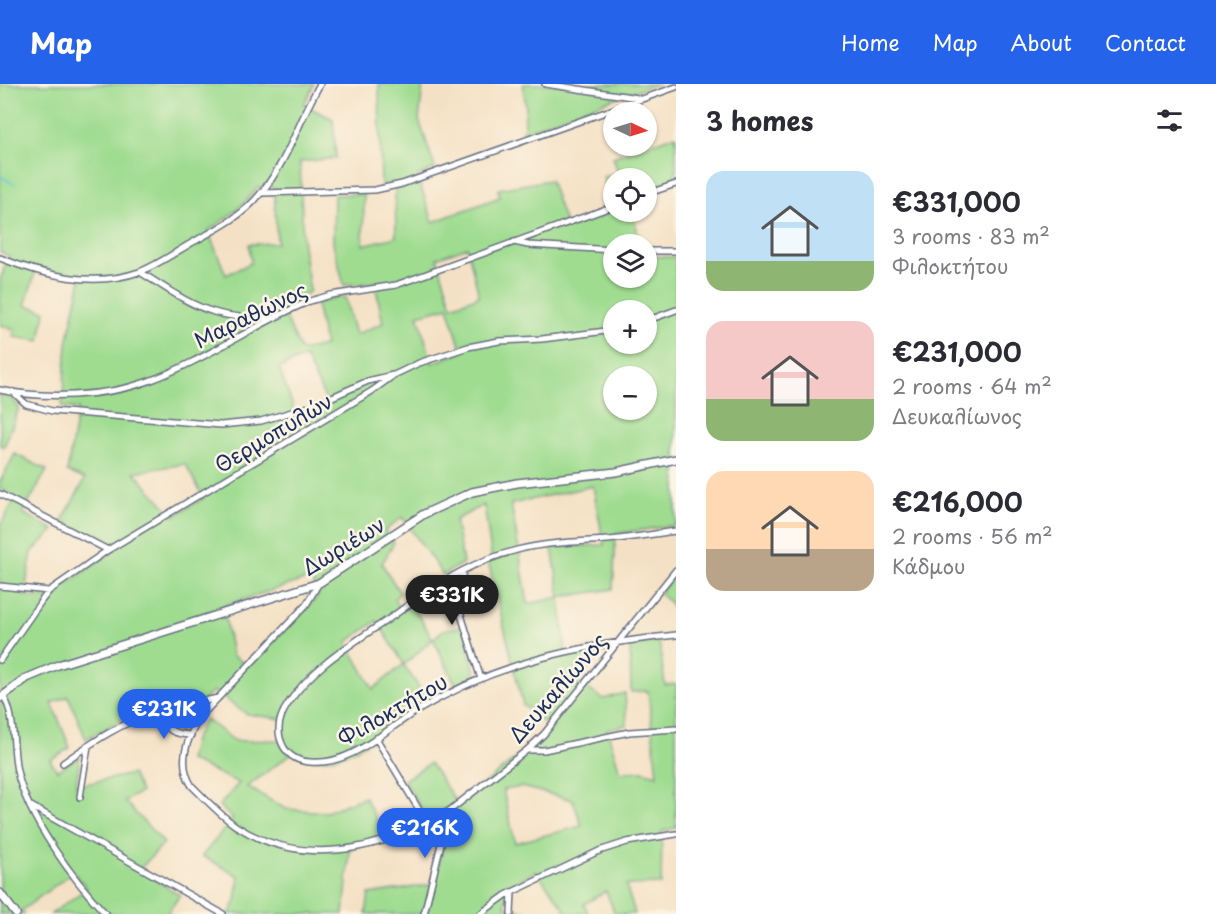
<!DOCTYPE html>
<html lang="en">
<head>
<meta charset="utf-8">
<style>
	:root { --surface:#fff; --page:#f2f2f3; --text:#2b2b33; --muted:#7c7c81; --accent:#2563eb }
	body { margin:0; font-family:"Playpen Sans",sans-serif; background:var(--page); color:var(--text); height:100vh; display:flex; flex-direction:column; font-size:22px; white-space:nowrap }
	* { box-sizing:border-box; margin:0 }
	p { font-size:20px; color:var(--muted) }
	.icon { flex:none; width:33px; height:33px; fill:none; stroke:currentColor; stroke-width:2; stroke-linecap:round; stroke-linejoin:round }
	.map { position:relative; flex:1; overflow:hidden }
	.drawer { display:flex; flex-direction:column; background:var(--surface); width:540px }
	.drawer>* { flex:none }
	.needle { width:39px; rotate:94deg }
	.tools { position:absolute; left:603px; top:18px; display:grid; gap:12px }
	.tools a { display:grid; place-items:center; width:54px; height:54px; border-radius:50%; background:var(--surface); box-shadow:0 2px 4px #0004; font-size:30px }
	.price { position:absolute; translate:-50% -51px; padding:0 14px; border-radius:21px; background:var(--accent); color:#fff; font-size:20px; line-height:39px; filter:drop-shadow(0 2px 3px #0008) }
	.price::after { content:''; position:absolute; left:50%; top:36px; width:18px; height:14px; margin-left:-9px; background:inherit; clip-path:polygon(0 0,100% 0,50% 100%) }
	.price.on { background:#222; color:#fff }
	ul { padding:0; list-style:none }
	li { display:flex; align-items:center; gap:18px; height:150px; padding:0 30px }
	li span { display:grid; place-items:center; flex:none; width:168px; height:120px; border-radius:18px; color:#555 }
	li>.icon { margin-inline-start:auto }
	span .icon { width:72px; height:72px; fill:#fffc; stroke-width:1 }
	li b { font-size:26px }
	h2 { display:flex; justify-content:space-between; align-items:center; height:72px; padding:0 30px; font-size:26px }
	header { display:flex; align-items:center; gap:36px; box-sizing:border-box; height:84px; padding:0 30px; background:var(--accent); color:#fff }
	header strong { font-size:28px }
	nav { display:flex; gap:33px; margin-inline-start:auto; font-size:21px }
	main { display:flex; flex:1; min-height:0 }
	.map>svg:first-child { display:block }
	.green { fill:#9fdc90; stroke:#5d8677; stroke-width:1.5; fill-rule:evenodd }
	.lines { fill:none; stroke-linecap:round; stroke-linejoin:round }
	.stream { stroke:#5abfd8; stroke-width:2 }
	.minor-casing { stroke:#676d82; stroke-width:8 }
	.tertiary-casing { stroke:#676d82; stroke-width:10 }
	.minor { stroke:#fff; stroke-width:5 }
	.tertiary { stroke:#fff; stroke-width:7 }
	.labels { text-anchor:middle; dominant-baseline:central; stroke-width:5; stroke-linejoin:round; paint-order:stroke }
	.street-label { font-size:21px; fill:#1b2f5e; stroke:#fcf5e5 }
</style>
</head>
<body>
<header>
<strong>Map</strong>
<nav><a>Home</a><a>Map</a><a>About</a><a>Contact</a></nav>
</header>
<main>
<div class="map">
<svg width="676" height="830" viewBox="0 0 676 830">
	<rect width="100%" height="100%" fill="#fcf5e5"/>
	<filter id="ink" filterUnits="userSpaceOnUse"><feTurbulence type="fractalNoise" baseFrequency=".0167" numOctaves="2"/><feDisplacementMap in="SourceGraphic" scale="12" xChannelSelector="R" yChannelSelector="G"/><feConvolveMatrix kernelMatrix="1 2 1 2 8 2 1 2 1" color-interpolation-filters="sRGB"/></filter>
	<filter id="wash" filterUnits="userSpaceOnUse"><feTurbulence type="fractalNoise" baseFrequency=".008" numOctaves="4" result="noise"/><feDisplacementMap in="SourceGraphic" scale="24" xChannelSelector="R" yChannelSelector="G"/><feGaussianBlur stdDeviation="1.35" result="paint"/><feColorMatrix in="noise" values="0 0 0 0 0 0 0 0 0 0 0 0 0 0 0 0 0 1.4 0 .05"/><feComposite in="paint" operator="in"/></filter>
	<g filter="url(#wash)">
		<rect width="100%" height="100%" fill="#f4e1c5"/>
		<path class="green" d="M0,0H314L304,21L333,35L336,74L300,78L303,162L310,207L282,226L301,267L325,262L316,220L328,215L345,213L355,251L383,239L375,199L344,201L333,159L334,111L364,110L363,161L396,153L395,99L381,101L379,0H423L419,36L435,84L417,92L433,138L500,113L498,105L550,96L566,142L612,125L603,93L618,88L613,73L676,51V95L647,106L646,94H614V128H633L640,160H614V194H646L647,172L676,173V441L616,450L613,505L560,513L566,569L608,562L578,598L603,615L625,609L627,641L607,645L620,688L642,687L657,691L648,607L631,608L630,562L659,557L665,601L676,600V744L662,747L661,800L626,801L635,830H615L606,807L584,820L588,830H563L565,825L536,787L509,801L505,822L532,830H366L369,810L435,800L443,760L404,696L430,679L458,721L552,645L523,621L488,477L492,476L484,421L455,436L463,479L443,491L402,433L385,447L394,458L382,480L400,509L394,515L401,527L412,521L433,555L443,546L464,542L476,593L457,603L433,555L404,581L428,617C389,639 341,694 292,669L247,703L286,725L326,728L365,713L384,752L350,765L344,830H229L236,817L239,792L202,772L233,735L219,722L239,699L189,676L194,656L205,635L235,657L281,656L282,635L247,630L213,607L200,620L186,645L176,648L163,637L154,622L129,632L86,655L68,612L52,619L70,664L50,676L57,687L80,672L76,702L132,690L141,708L124,717L164,759L139,786L180,811L167,830H51L87,804L73,788L21,827L24,830H0V442L15,415L0,405V398L15,370L47,386L23,429L54,446L32,468L24,512L48,513L115,466L62,437L85,395L67,388L78,325L62,323L67,260L82,190L57,188L37,183L25,221L45,227L40,257L13,253L15,246L0,241V196L9,172L0,168ZM258,103L274,104L277,159L249,160L251,179L226,191L208,147C227,134 244,122 258,103ZM467,163L479,212L452,222L437,174ZM448,223L462,268L432,279L418,231ZM614,226H646V260H614ZM305,273L327,318L314,327L296,331L279,284ZM614,292H646V326H614ZM185,380L204,414L174,432L134,388ZM593,402L604,461L552,463L560,513L528,520L511,420ZM311,494L318,512L248,582L232,571L223,522ZM377,537L404,580L373,605L347,558ZM521,703L573,716L582,742L515,759L503,706Z
			M523,0H659L634,7L523,48L526,24Z
			M0,311L12,314L19,324L4,363L0,361Z
			M676,490V539L671,519L659,510Z"/>
		<g class="lines">
			<path class="stream" d="M0,92L14,100"/>
		</g>
	</g>
	<g filter="url(#ink)">
		<g class="lines">
			<defs>
				<path id="minor" d="M545,0L638,14
					M261,109L375,106L402,100L676,3
					M646,110L676,100
					M514,158L528,161L614,166
					M646,167H676
					M0,174C43,191 93,204 139,188C158,181 177,167 195,157C219,144 244,131 261,109C288,77 299,36 320,0
					M140,188C163,202 187,220 214,228C233,234 254,234 274,234
					M646,237L676,226
					M0,306C43,315 104,313 146,298C203,278 254,240 310,217L331,211L396,201L614,122
					M13,308L26,320L52,327L221,341L261,337L312,322L368,297L393,291
					M0,410L108,466
					M676,447C653,450 631,454 608,456C578,458 547,458 517,466C498,471 479,478 462,487C437,500 415,516 393,532C357,557 312,582 288,620C281,630 277,642 280,654C284,669 295,677 310,678C351,682 383,647 415,628C499,577 580,561 676,551
					M463,487L458,513V521L481,595
					M319,499L306,521L200,633C187,654 177,679 192,702C206,716 220,731 236,742C305,786 384,765 449,727L527,666L544,650L676,486
					M0,502L49,507
					M0,576L42,516L49,507L108,466L372,307L394,291L419,279L468,263L499,257L542,255L614,246
					M3,611C16,632 12,663 17,687C27,733 74,797 106,830
					M157,628C168,645 169,650 191,651
					M376,654L427,739
					M527,666H544L629,648L676,645
					M63,679C93,658 123,637 158,628C178,622 198,619 218,614
					M80,713L88,662
					M31,722L223,830
					M424,830L449,727
					M480,830L506,811L599,767L627,758L676,750
					M511,830L512,808"/>
				<path id="tertiary" d="M0,614L27,594L58,581L319,499L424,430L472,408L517,399L616,388L676,375
					M0,809L16,830"/>
			</defs>
			<use href="#minor" class="minor-casing"/>
			<use href="#tertiary" class="tertiary-casing"/>
			<use href="#minor" class="minor"/>
			<use href="#tertiary" class="tertiary"/>
		</g>
	</g>
	<g class="labels">
		<g class="street-label">
			<text transform="translate(250 230) rotate(-26)">Μαραθώνος</text>
			<text transform="translate(273 348) rotate(-31)">Θερμοπυλών</text>
			<text transform="translate(343 461) rotate(-31)">Δωριέων</text>
			<text transform="translate(557 603) rotate(-49)">Δευκαλίωνος</text>
			<text transform="translate(392 625) rotate(-30)">Φιλοκτήτου</text>
		</g>
	</g>
</svg>
<div class="tools">
<a><svg class="needle" viewBox="-14 -14 28 28"><path d="M0-13l5 13h-10z" fill="#e53935"/><path d="M0 13l5-13h-10z" fill="#7c7c81"/></svg></a>
<a><svg class="icon" aria-label="locate" viewBox="0 0 24 24"><circle cx="12" cy="12" r="6"/><path d="M12 2v4M12 18v4M2 12h4M18 12h4"/></svg></a>
<a><svg class="icon" aria-label="layers" viewBox="0 0 24 24"><path d="M12 4l9 5-9 5-9-5zM3 14l9 5 9-5"/></svg></a>
<a>+</a>
<a>−</a>
</div>
<b class="price on" style="left:452px;top:542px">€331K</b>
<b class="price" style="left:164px;top:656px">€231K</b>
<b class="price" style="left:425px;top:775px">€216K</b>
</div>
<section class="drawer">
<h2>3 homes<svg class="icon" aria-label="filters" viewBox="0 0 24 24"><path d="M4 7h16M4 17h16"/><circle cx="9" cy="7" r="2"/><circle cx="15" cy="17" r="2"/></svg></h2>
<ul>
<li><span style="background:linear-gradient(#bfe0f5 75%,#8fb573 0)"><svg class="icon" aria-label="home" viewBox="0 0 24 24"><path d="M3 11l9-7 9 7M6 9v11h12V9"/></svg></span><div><b>€331,000</b><p>3 rooms · 83 m²</p><p>Φιλοκτήτου</p></div></li>
<li><span style="background:linear-gradient(#f6c9c9 65%,#8fb573 0)"><svg class="icon" aria-label="home" viewBox="0 0 24 24"><path d="M3 11l9-7 9 7M6 9v11h12V9"/></svg></span><div><b>€231,000</b><p>2 rooms · 64 m²</p><p>Δευκαλίωνος</p></div></li>
<li><span style="background:linear-gradient(#ffd9b3 65%,#b9a48a 0)"><svg class="icon" aria-label="home" viewBox="0 0 24 24"><path d="M3 11l9-7 9 7M6 9v11h12V9"/></svg></span><div><b>€216,000</b><p>2 rooms · 56 m²</p><p>Κάδμου</p></div></li>
</ul>
</section>
</main>
</body>
</html>
